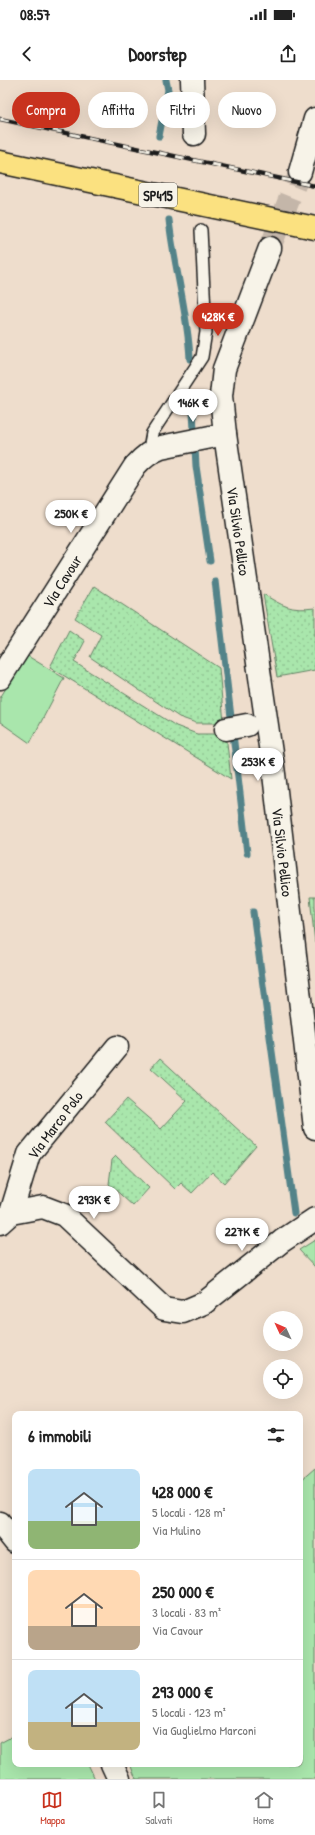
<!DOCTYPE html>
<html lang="it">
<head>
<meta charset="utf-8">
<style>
	:root { --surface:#fff; --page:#f6f6f6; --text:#222; --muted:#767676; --line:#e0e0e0; --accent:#c8321e }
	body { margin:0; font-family:"Patrick Hand",sans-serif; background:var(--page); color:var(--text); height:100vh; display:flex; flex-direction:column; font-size:15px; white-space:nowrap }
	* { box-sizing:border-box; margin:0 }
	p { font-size:13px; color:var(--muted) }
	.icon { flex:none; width:22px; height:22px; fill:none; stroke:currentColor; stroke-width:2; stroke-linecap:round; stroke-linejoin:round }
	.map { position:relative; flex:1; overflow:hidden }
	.sheet { position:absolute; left:12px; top:1331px; width:291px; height:356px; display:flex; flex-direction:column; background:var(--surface); border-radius:8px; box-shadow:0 4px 16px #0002 }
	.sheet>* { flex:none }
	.guide { position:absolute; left:12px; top:12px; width:291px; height:36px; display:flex; gap:8px }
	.needle { width:26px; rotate:314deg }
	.buttons { position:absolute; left:263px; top:1231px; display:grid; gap:8px }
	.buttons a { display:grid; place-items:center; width:40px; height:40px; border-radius:50%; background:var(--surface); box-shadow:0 4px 16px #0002; font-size:20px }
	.price { position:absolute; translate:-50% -34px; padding:0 9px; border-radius:14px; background:#fff; color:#222; font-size:13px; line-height:26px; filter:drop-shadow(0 1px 2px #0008) }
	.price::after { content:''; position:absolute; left:50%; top:24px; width:12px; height:9px; margin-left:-6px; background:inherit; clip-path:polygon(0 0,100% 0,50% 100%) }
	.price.selected { background:var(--accent); color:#fff }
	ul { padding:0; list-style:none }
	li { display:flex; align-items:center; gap:12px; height:100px; padding:0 16px }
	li+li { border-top:1px solid var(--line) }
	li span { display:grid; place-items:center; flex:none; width:112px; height:80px; border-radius:8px; color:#555 }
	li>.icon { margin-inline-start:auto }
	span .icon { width:48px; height:48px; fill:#fffc; stroke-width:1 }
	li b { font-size:17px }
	h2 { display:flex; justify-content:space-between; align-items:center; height:48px; padding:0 16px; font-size:17px }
	.tag { padding:0 14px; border-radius:18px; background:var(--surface); box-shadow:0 4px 16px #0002; font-size:14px; line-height:36px }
	.tag.selected { background:var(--accent); color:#fff }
	.status { display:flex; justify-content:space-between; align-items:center; height:28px; padding:0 20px; background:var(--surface); direction:ltr }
	.status svg { height:11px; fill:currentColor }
	header { display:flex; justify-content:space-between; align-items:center; height:52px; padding:0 16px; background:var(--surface); font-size:18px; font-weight:700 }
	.tab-bar { display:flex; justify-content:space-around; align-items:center; height:56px; border-top:1px solid var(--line); background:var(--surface); font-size:11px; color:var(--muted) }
	.tab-bar a { display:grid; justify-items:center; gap:2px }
	.tab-bar .selected { color:var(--accent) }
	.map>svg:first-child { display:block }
	.green { fill:#a9e6ac; stroke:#628164 }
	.garden { fill:url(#garden-dots); stroke:#628164 }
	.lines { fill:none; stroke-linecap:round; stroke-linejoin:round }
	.stream { stroke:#538389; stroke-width:7 }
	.secondary-tunnel { stroke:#c4b6a9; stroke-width:22; stroke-dasharray:22 11; stroke-linecap:butt }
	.lane-casing { stroke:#1c1c1c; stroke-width:14 }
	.street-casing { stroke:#1c1c1c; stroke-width:25 }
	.secondary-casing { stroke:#1c1c1c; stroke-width:25 }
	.primary-casing { stroke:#1c1c1c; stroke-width:25 }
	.lane { stroke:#f7f3e8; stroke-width:11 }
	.street { stroke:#f7f3e8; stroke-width:22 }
	.secondary { stroke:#f7f3e8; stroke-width:22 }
	.primary { stroke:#fbe180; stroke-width:22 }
	.rail-casing { stroke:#1c1c1c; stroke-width:4.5 }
	.rail { stroke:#f7f3e8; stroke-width:3; stroke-dasharray:9; stroke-linecap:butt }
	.labels { text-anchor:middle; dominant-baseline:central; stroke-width:3.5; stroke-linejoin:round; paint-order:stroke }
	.shield { fill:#f7f3e8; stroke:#5e5c59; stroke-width:1 }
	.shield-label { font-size:14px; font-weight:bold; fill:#1c1c1c }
	.street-label { font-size:15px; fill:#1c1c1c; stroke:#f7f3e8 }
</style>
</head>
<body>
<div class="status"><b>08:57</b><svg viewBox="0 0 49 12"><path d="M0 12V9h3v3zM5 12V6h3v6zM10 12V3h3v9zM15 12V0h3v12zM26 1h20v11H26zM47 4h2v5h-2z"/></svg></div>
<header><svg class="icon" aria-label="back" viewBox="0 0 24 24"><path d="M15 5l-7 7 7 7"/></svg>Doorstep<svg class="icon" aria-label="share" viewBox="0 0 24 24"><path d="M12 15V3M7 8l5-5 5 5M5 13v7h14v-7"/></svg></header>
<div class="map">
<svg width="315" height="1699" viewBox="0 0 315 1699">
	<defs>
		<pattern id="garden-dots" width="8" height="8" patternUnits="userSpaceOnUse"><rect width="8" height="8" fill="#a9e6ac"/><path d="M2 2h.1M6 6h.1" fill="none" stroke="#91c593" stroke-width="1.8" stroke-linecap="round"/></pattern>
	</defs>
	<rect width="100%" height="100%" fill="#edc"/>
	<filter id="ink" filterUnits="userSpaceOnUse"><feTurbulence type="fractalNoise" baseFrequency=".025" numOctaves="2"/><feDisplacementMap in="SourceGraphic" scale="8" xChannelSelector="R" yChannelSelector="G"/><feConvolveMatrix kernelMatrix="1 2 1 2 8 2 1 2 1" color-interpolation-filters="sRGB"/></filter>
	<g filter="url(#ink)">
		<path class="green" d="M26,575L64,598L30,663L0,642V618Z
			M315,1160V1187L299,1170Z
			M315,1388V1699H136L130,1684H300V1401Z
			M15,1655V1684H88L95,1699H0V1663Z"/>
		<path class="garden" d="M94,506L219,588L224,643H196L179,637L90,577L101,555L75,538Z
			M263,514C283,526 290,531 315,528V590L277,597Z
			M69,550L85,561L74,582L176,646L197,654H226L231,699L50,587Z
			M310,817H315V863Z
			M160,978L256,1066L224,1103L212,1092L192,1113L181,1103L175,1109L105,1042L126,1019L161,1049L187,1021L151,988Z
			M116,1076L149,1108L133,1126L109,1104L112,1080Z"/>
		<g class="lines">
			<path class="stream" d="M159,56L168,10L166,0
				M169,140C174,187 188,232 190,279
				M193,332L196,386L210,481
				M215,501L247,773
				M253,832L294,1133"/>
			<path class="secondary-tunnel" d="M270,168L300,92"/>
			<defs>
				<path id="lane" d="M152,370L150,364L152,353L202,277L206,252L201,150"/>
				<g id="street">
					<path d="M192,0L194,54"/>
					<path id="s1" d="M0,598L135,386C143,377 150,371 161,367L225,354"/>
					<path d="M226,649L247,645"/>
					<path d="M11,1133L29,1074L117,967"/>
					<path d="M0,1443L15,1462"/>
					<path d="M112,1684L119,1699"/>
				</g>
				<g id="secondary">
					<path d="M300,92L315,39"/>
					<path id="s2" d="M270,168L224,289L221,316L225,354L274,694L315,1048"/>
					<path d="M0,1143L11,1133L43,1127L64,1135L164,1229L183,1232L204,1223L282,1161L315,1139"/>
				</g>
				<path id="primary" d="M0,82L315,148"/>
			</defs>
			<use href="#lane" class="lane-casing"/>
			<use href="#street" class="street-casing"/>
			<use href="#secondary" class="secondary-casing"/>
			<use href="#primary" class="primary-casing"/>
			<use href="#lane" class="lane"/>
			<use href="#street" class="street"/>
			<use href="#secondary" class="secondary"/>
			<use href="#primary" class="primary"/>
			<defs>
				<path id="rail" d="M0,39L315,106"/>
			</defs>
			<use href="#rail" class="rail-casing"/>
			<use href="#rail" class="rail"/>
		</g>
	</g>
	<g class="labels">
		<rect class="shield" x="139" y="103" width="38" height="24" rx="3"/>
		<g class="shield-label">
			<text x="158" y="115">SP415</text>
		</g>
		<g class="street-label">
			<text stroke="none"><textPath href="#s2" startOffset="293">Via Silvio Pellico</textPath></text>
			<text stroke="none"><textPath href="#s1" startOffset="115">Via Cavour</textPath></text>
			<text stroke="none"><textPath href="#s2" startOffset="617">Via Silvio Pellico</textPath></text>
			<text transform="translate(55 1045) rotate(-53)">Via Marco Polo</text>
		</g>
	</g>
</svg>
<div class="buttons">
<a><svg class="needle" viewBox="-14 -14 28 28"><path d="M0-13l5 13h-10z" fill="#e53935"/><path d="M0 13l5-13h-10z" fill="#767676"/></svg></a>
<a><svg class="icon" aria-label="locate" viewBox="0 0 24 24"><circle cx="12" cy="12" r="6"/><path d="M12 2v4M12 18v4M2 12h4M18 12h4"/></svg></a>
</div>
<b class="price selected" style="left:218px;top:257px">428K €</b>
<b class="price" style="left:193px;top:343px">146K €</b>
<b class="price" style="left:71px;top:454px">250K €</b>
<b class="price" style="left:258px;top:702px">253K €</b>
<b class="price" style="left:94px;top:1140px">293K €</b>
<b class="price" style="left:242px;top:1172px">227K €</b>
<div class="guide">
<a class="tag selected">Compra</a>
<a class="tag">Affitta</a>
<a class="tag">Filtri</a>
<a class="tag">Nuovo</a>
</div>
<section class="sheet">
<h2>6 immobili<svg class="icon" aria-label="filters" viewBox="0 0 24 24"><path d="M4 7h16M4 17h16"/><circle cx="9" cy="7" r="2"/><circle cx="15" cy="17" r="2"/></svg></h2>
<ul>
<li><span style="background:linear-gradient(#bfe0f5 65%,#8fb573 0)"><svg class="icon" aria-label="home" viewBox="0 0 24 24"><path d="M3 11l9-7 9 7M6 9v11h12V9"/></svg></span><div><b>428 000 €</b><p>5 locali · 128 m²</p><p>Via Mulino</p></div></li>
<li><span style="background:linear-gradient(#ffd9b3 70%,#b9a48a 0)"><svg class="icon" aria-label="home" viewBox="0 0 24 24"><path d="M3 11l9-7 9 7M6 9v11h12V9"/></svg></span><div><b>250 000 €</b><p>3 locali · 83 m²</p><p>Via Cavour</p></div></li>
<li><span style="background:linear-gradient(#bfe0f5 65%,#c2b280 0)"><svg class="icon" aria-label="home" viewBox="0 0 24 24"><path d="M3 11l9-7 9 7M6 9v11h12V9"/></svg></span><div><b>293 000 €</b><p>5 locali · 123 m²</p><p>Via Guglielmo Marconi</p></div></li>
</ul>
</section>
</div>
<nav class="tab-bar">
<a class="selected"><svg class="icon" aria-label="map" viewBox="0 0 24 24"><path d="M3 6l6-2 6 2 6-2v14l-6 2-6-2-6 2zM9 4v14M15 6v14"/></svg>Mappa</a>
<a><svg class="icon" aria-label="saved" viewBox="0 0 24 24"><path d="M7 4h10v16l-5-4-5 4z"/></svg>Salvati</a>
<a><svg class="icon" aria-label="home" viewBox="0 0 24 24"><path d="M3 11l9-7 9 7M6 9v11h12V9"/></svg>Home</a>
</nav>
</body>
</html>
